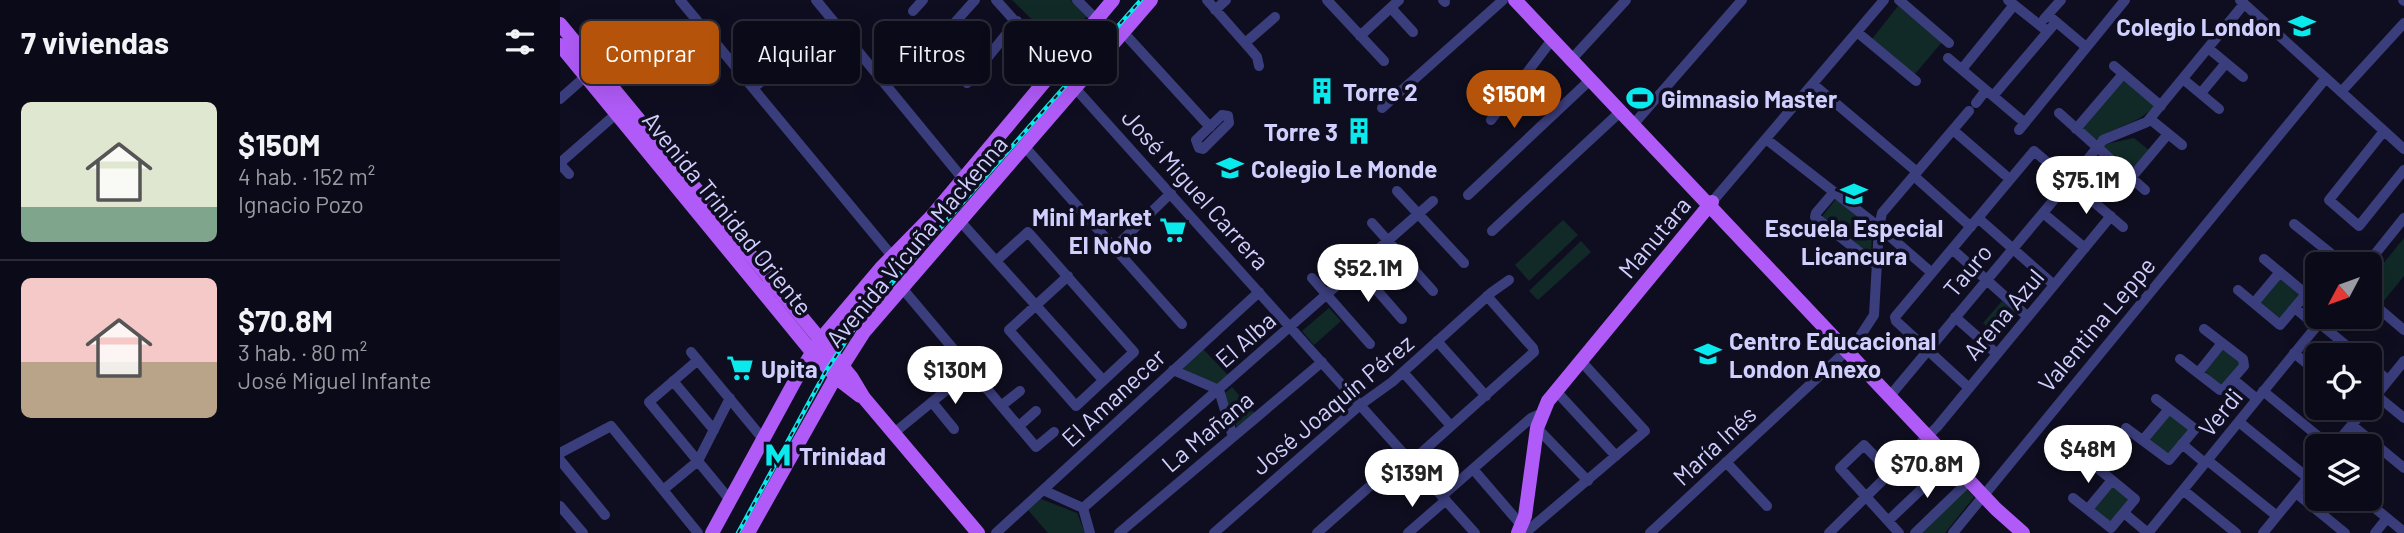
<!DOCTYPE html>
<html lang="es">
<head>
<meta charset="utf-8">
<style>
	:root { --surface:#0b0a18; --page:#191825; --text:#f1f3f6; --muted:#9a9aa2; --line:#2b2b37; --accent:#b45309 }
	body { margin:0; font-family:Barlow,sans-serif; background:var(--page); color:var(--text); height:100vh; display:flex; flex-direction:column; font-size:26px; white-space:nowrap }
	* { box-sizing:border-box; margin:0 }
	p { font-size:23px; color:var(--muted) }
	.icon { flex:none; width:38px; height:38px; fill:none; stroke:currentColor; stroke-width:2; stroke-linecap:round; stroke-linejoin:round }
	.map { position:relative; flex:1; overflow:hidden }
	.details { display:flex; flex-direction:column; background:var(--surface); width:560px }
	.details>* { flex:none }
	.top-card { position:absolute; left:21px; top:21px; width:665px; height:63px; display:flex; gap:14px }
	.needle { width:46px; rotate:229deg }
	.buttons { position:absolute; left:1745px; top:252px; display:grid; gap:14px }
	.buttons a { display:grid; place-items:center; width:77px; height:77px; border-radius:10px; background:var(--surface); box-shadow:0 7px 28px #0002,0 0 0 2px var(--line); font-size:35px }
	.price { position:absolute; translate:-50% -60px; padding:0 16px; border-radius:24px; background:#fff; color:#222; font-size:23px; line-height:46px; filter:drop-shadow(0 2px 4px #0008) }
	.price::after { content:''; position:absolute; left:50%; top:42px; width:21px; height:16px; margin-left:-10px; background:inherit; clip-path:polygon(0 0,100% 0,50% 100%) }
	.price.current { background:var(--accent); color:#fff }
	ul { padding:0; list-style:none }
	li { display:flex; align-items:center; gap:21px; height:175px; padding:0 21px }
	li+li { border-top:2px solid var(--line) }
	li span { display:grid; place-items:center; flex:none; width:196px; height:140px; border-radius:10px; color:#555 }
	li>.icon { margin-inline-start:auto }
	span .icon { width:84px; height:84px; fill:#fffc; stroke-width:1 }
	li b { font-size:30px }
	h2 { display:flex; justify-content:space-between; align-items:center; height:84px; padding:0 21px; font-size:30px }
	.pill { padding:0 24px; border-radius:10px; background:var(--surface); box-shadow:0 7px 28px #0002,0 0 0 2px var(--line); font-size:24px; line-height:63px }
	.pill.current { background:var(--accent); color:#fff }
	main { display:flex; flex:1; min-height:0 }
	.map>svg:first-child { display:block }
	.green { fill:#112a27 }
	.lines { fill:none; stroke-linecap:round; stroke-linejoin:round }
	.minor { stroke:#3b3e7d; stroke-width:10 }
	.major { stroke:#b05bf8; stroke-width:14 }
	.rail-casing { stroke:#0aeaed; stroke-width:4.5 }
	.rail { stroke:#0f0e20; stroke-width:2; stroke-dasharray:5; stroke-linecap:butt }
	.labels { text-anchor:middle; dominant-baseline:central; stroke-width:7; stroke-linejoin:round; paint-order:stroke }
	.poi-label { font-size:24px; font-weight:bold; fill:#d0cffd; stroke:#0f0e20; text-anchor:start }
	.street-label { font-size:24px; fill:#d0cffd; stroke:#0f0e20 }
</style>
</head>
<body>
<main>
<section class="details">
<h2>7 viviendas<svg class="icon" aria-label="filters" viewBox="0 0 24 24"><path d="M4 7h16M4 17h16"/><circle cx="9" cy="7" r="2"/><circle cx="15" cy="17" r="2"/></svg></h2>
<ul>
<li><span style="background:linear-gradient(#dfe7d0 75%,#7fa58c 0)"><svg class="icon" aria-label="home" viewBox="0 0 24 24"><path d="M3 11l9-7 9 7M6 9v11h12V9"/></svg></span><div><b>$150M</b><p>4 hab. · 152 m²</p><p>Ignacio Pozo</p></div></li>
<li><span style="background:linear-gradient(#f6c9c9 60%,#b9a48a 0)"><svg class="icon" aria-label="home" viewBox="0 0 24 24"><path d="M3 11l9-7 9 7M6 9v11h12V9"/></svg></span><div><b>$70.8M</b><p>3 hab. · 80 m²</p><p>José Miguel Infante</p></div></li>
</ul>
</section>
<div class="map">
<svg width="1844" height="533" viewBox="0 0 1844 533">
	<rect width="100%" height="100%" fill="#0f0e20"/>
	<path class="green" d="M452,0H511L527,16L498,45Z
		M1338,6L1382,42L1355,74L1312,39Z
		M1563,79L1595,105C1580,124 1555,126 1535,140L1522,129Z
		M1574,138L1590,151L1571,173L1542,149L1546,144Z
		M1276,199L1312,227L1311,258L1261,218Z
		M1003,220L1018,235L969,281L955,265Z
		M1844,238V276L1822,303L1810,293V280Z
		M1021,241L1031,252L978,300L969,291Z
		M1721,276L1742,295L1719,321L1698,303Z
		M1442,301L1456,313L1437,335L1423,323Z
		M769,308L781,321L754,345L742,331Z
		M642,348L668,375L655,385L620,367Z
		M1662,349L1682,364L1660,386L1645,371Z
		M672,387L696,415L678,430L664,394Z
		M1609,412L1631,430L1609,457L1587,439Z
		M1552,483L1572,499L1551,525L1531,509Z
		M1405,487L1414,497L1385,533H1357Z
		M481,499L517,513L525,533H488L468,510Z"/>
	<g class="lines">
		<path class="minor" d="M120,0L332,256
			M256,0L403,179
			M436,0L915,533
			M517,0L536,19
			M647,0L692,51L697,57L699,66
			M767,0L824,61
			M883,0L885,2
			M1339,0L1389,43
			M1448,0L1487,31
			M1680,0L1844,149
			M1843,0L1844,1
			M831,8L853,32
			M655,10L666,0
			M353,11L363,0
			M1488,15L1526,47
			M1484,19L1501,0
			M563,32L650,127
			M1297,32L1356,81
			M386,33L418,67
			M800,36L839,0
			M381,38L415,0
			M685,43L715,17
			M1648,48L1683,77
			M1388,58L1465,123
			M1010,61L1066,0
			M1554,66L1601,106
			M1402,69L1454,5
			M1623,79L1659,109
			M407,83L457,21
			M1253,84L1357,172
			M193,88L276,24
			M1781,92L1844,23
			M1641,93L1666,63
			M1433,96L1496,22
			M0,99L26,76
			M1416,103L1426,90
			M822,108L943,0
			M1499,113L1585,190
			M662,115L668,116L669,123L643,149L639,148L636,140Z
			M1590,119L1622,145
			M931,120L991,41
			M1072,126L1182,0
			M1516,129L1563,74
			M1393,130L1445,175
			M1459,130L1565,0
			M1824,131L1769,200L1799,226L1844,170
			M1206,139L1319,227L1372,273
			M464,146L622,324
			M0,163L56,114
			M0,164L9,174
			M1524,164L1543,140L1587,122L1684,4
			M1354,176L1411,227
			M1571,178L1608,134
			M837,191L904,263
			M1274,192L1256,213L1255,217L1317,266
			M908,195L1029,81
			M1152,202L1324,0
			M1483,213L1525,248
			M1418,218L1494,285
			M400,221L543,380
			M812,223L873,291
			M1734,224L1784,264
			M932,231L1059,113
			M554,248L611,193
			M781,249L842,319
			M1392,249L1468,317
			M436,261L468,232L574,352L516,406L449,330L508,276
			M1807,264L1844,218
			M752,278L810,344
			M342,288L476,447L494,432
			M1678,290L1720,325L1746,294L1704,259
			M1810,301L1844,330
			M1694,303L1720,272
			M1735,308L1756,326
			M1395,317L1437,354
			M1759,323L1798,355
			M877,341L926,396
			M131,352L203,439
			M1734,353L1757,372
			M1620,359L1660,390L1664,389L1684,366L1683,359L1644,329
			M138,360L89,402L170,500
			M407,365L422,351
			M1810,365L1828,380
			M613,370L659,390L673,437
			M843,372L891,426
			M1638,373L1662,343
			M1673,379L1697,399
			M113,381L154,430
			M1409,388L1336,321L1335,317L1474,151L1563,227
			M995,390L1056,456
			M1703,391L1770,446
			M1816,395L1844,418
			M1329,397L1518,171
			M372,402L394,429
			M1810,403L1844,361
			M441,406L460,391
			M1679,422L1748,478
			M1792,425L1844,468
			M459,426L476,411
			M977,428L1028,481
			M1566,428L1609,460L1635,429L1596,399
			M334,433L411,370
			M1583,440L1609,409
			M1622,444L1645,463
			M1774,446L1806,408
			M0,453L51,426L138,533
			M0,460L45,515
			M1647,460L1717,516
			M851,462L974,352L973,348L927,296
			M1166,462L1207,506
			M913,469L962,526
			M1331,473L1304,445L1280,468L1339,533
			M103,490L138,461L170,398
			M483,490L523,508L530,533
			M1623,490L1676,533
			M1736,493L1785,533
			M882,496L971,418L982,413
			M1513,498L1551,528L1575,499L1535,466
			M1804,499L1844,532
			M0,506L23,533
			M523,508L873,201
			M1528,509L1552,480
			M1564,513L1588,533
			M1328,521L1391,461
			M436,533L699,292
			M559,533L762,362
			M654,533L800,405L832,382L932,292L949,280
			M757,533L845,455
			M848,533L886,500
			M965,533L1085,431L1020,360
			M1090,533L1297,341L1314,315L1319,227L1322,213L1409,111
			M1269,533L1377,427L1551,216
			M1355,533L1409,481
			M1393,533L1766,78
			M1588,533L1764,317
			M1703,533L1757,467
			M1815,533L1827,518"/>
		<path class="major" d="M955,0L1436,509L1463,533
			M0,24L292,378L304,398L418,533
			M0,45L252,352L283,383L300,396
			M152,533L236,379L260,340L321,268L371,217L553,0
			M188,533L276,376L304,332L591,0
			M958,533L965,516L977,428L988,401L1152,202"/>
		<defs>
			<path id="rail" d="M178,533L266,371L301,318L581,0"/>
		</defs>
		<use href="#rail" class="rail-casing"/>
		<use href="#rail" class="rail"/>
	</g>
	<defs>
		<symbol id="school-bare" viewBox="-9 -9 18 18"><path d="M0-5L7-2L0 1L-7-2ZM-4 1L0 2.5L4 1V4Q0 6-4 4Z" fill="#0aeaed" stroke="#0f0e20" stroke-width="2.5" paint-order="stroke"/></symbol>
		<symbol id="building-bare" viewBox="-9 -9 18 18"><path d="M-4-6H4V6H1V3H-1V6H-4ZM-2.5-4.3h1.7v1.8h-1.7ZM.8-4.3h1.7v1.8H.8ZM-2.5-1h1.7V.8h-1.7ZM.8-1h1.7V.8H.8Z" fill="#0aeaed" stroke="#0f0e20" stroke-width="2.5" paint-order="stroke"/></symbol>
		<symbol id="stadium-bare" viewBox="-9 -9 18 18"><path d="M0-5a6.5 5 0 1 0 0 10a6.5 5 0 1 0 0-10ZM-3.5-1.8h7v3.6h-7Z" fill="#0aeaed" stroke="#0f0e20" stroke-width="2.5" paint-order="stroke"/></symbol>
		<symbol id="supermarket-bare" viewBox="-9 -9 18 18"><path d="M-6-5.5h2.5l.6 2H6L4.5 2H-2.5L-4.4-4H-6ZM-1.5 3.2a1.3 1.3 0 1 0 .1 0ZM3 3.2a1.3 1.3 0 1 0 .1 0Z" fill="#0aeaed" stroke="#0f0e20" stroke-width="2.5" paint-order="stroke"/></symbol>
		<symbol id="metro-bare" viewBox="-9 -9 18 18"><path d="M-5.5 5V-5H-3L0 0L3-5H5.5V5H3V-.5L0 4L-3-.5V5Z" fill="#0aeaed" stroke="#0f0e20" stroke-width="2.5" paint-order="stroke"/></symbol>
	</defs>
	<g fill-rule="evenodd">
		<use href="#school-bare" x="1723" y="7" width="38" height="38"/>
		<use href="#building-bare" x="743" y="72" width="38" height="38"/>
		<use href="#stadium-bare" x="1061" y="79" width="38" height="38"/>
		<use href="#building-bare" x="780" y="112" width="38" height="38"/>
		<use href="#school-bare" x="651" y="149" width="38" height="38"/>
		<use href="#school-bare" x="1275" y="175" width="38" height="38"/>
		<use href="#supermarket-bare" x="594" y="211" width="38" height="38"/>
		<use href="#school-bare" x="1129" y="335" width="38" height="38"/>
		<use href="#supermarket-bare" x="161" y="349" width="38" height="38"/>
		<use href="#metro-bare" x="199" y="436" width="38" height="38"/>
	</g>
	<g class="labels">
		<g class="poi-label">
			<text x="1721" y="26" text-anchor="end">Colegio London</text>
			<text x="783" y="91">Torre 2</text>
			<text x="1101" y="98">Gimnasio Master</text>
			<text x="778" y="131" text-anchor="end">Torre 3</text>
			<text x="691" y="168">Colegio Le Monde</text>
			<text x="592" y="216" text-anchor="end">Mini Market<tspan x="592" dy="28">El NoNo</tspan></text>
			<text x="1294" y="227" text-anchor="middle">Escuela Especial<tspan x="1294" dy="28">Licancura</tspan></text>
			<text x="1169" y="340">Centro Educacional<tspan x="1169" dy="28">London Anexo</tspan></text>
			<text x="201" y="368">Upita</text>
			<text x="239" y="455">Trinidad</text>
		</g>
		<g class="street-label">
			<text transform="translate(636 189) rotate(48)">José Miguel Carrera</text>
			<text transform="translate(168 213) rotate(51)">Avenida Trinidad Oriente</text>
			<text transform="translate(1094 237) rotate(-50)">Manutara</text>
			<text transform="translate(356 241) rotate(-50)">Avenida Vicuña Mackenna</text>
			<text transform="translate(1407 270) rotate(-50)">Tauro</text>
			<text transform="translate(1443 314) rotate(-50)">Arena Azul</text>
			<text transform="translate(1536 324) rotate(-50)">Valentina Leppe</text>
			<text transform="translate(685 339) rotate(-41)">El Alba</text>
			<text transform="translate(553 397) rotate(-43)">El Amanecer</text>
			<text transform="translate(772 404) rotate(-40)">José Joaquín Pérez</text>
			<text transform="translate(1660 412) rotate(-51)">Verdi</text>
			<text transform="translate(647 431) rotate(-40)">La Mañana</text>
			<text transform="translate(1154 445) rotate(-43)">María Inés</text>
		</g>
	</g>
</svg>
<div class="buttons">
<a><svg class="needle" viewBox="-14 -14 28 28"><path d="M0-13l5 13h-10z" fill="#e53935"/><path d="M0 13l5-13h-10z" fill="#9a9aa2"/></svg></a>
<a><svg class="icon" aria-label="locate" viewBox="0 0 24 24"><circle cx="12" cy="12" r="6"/><path d="M12 2v4M12 18v4M2 12h4M18 12h4"/></svg></a>
<a><svg class="icon" aria-label="layers" viewBox="0 0 24 24"><path d="M12 4l9 5-9 5-9-5zM3 14l9 5 9-5"/></svg></a>
</div>
<b class="price current" style="left:954px;top:130px">$150M</b>
<b class="price" style="left:1526px;top:216px">$75.1M</b>
<b class="price" style="left:808px;top:304px">$52.1M</b>
<b class="price" style="left:395px;top:406px">$130M</b>
<b class="price" style="left:1528px;top:485px">$48M</b>
<b class="price" style="left:1367px;top:500px">$70.8M</b>
<b class="price" style="left:852px;top:509px">$139M</b>
<div class="top-card">
<a class="pill current">Comprar</a>
<a class="pill">Alquilar</a>
<a class="pill">Filtros</a>
<a class="pill">Nuevo</a>
</div>
</div>
</main>
</body>
</html>
